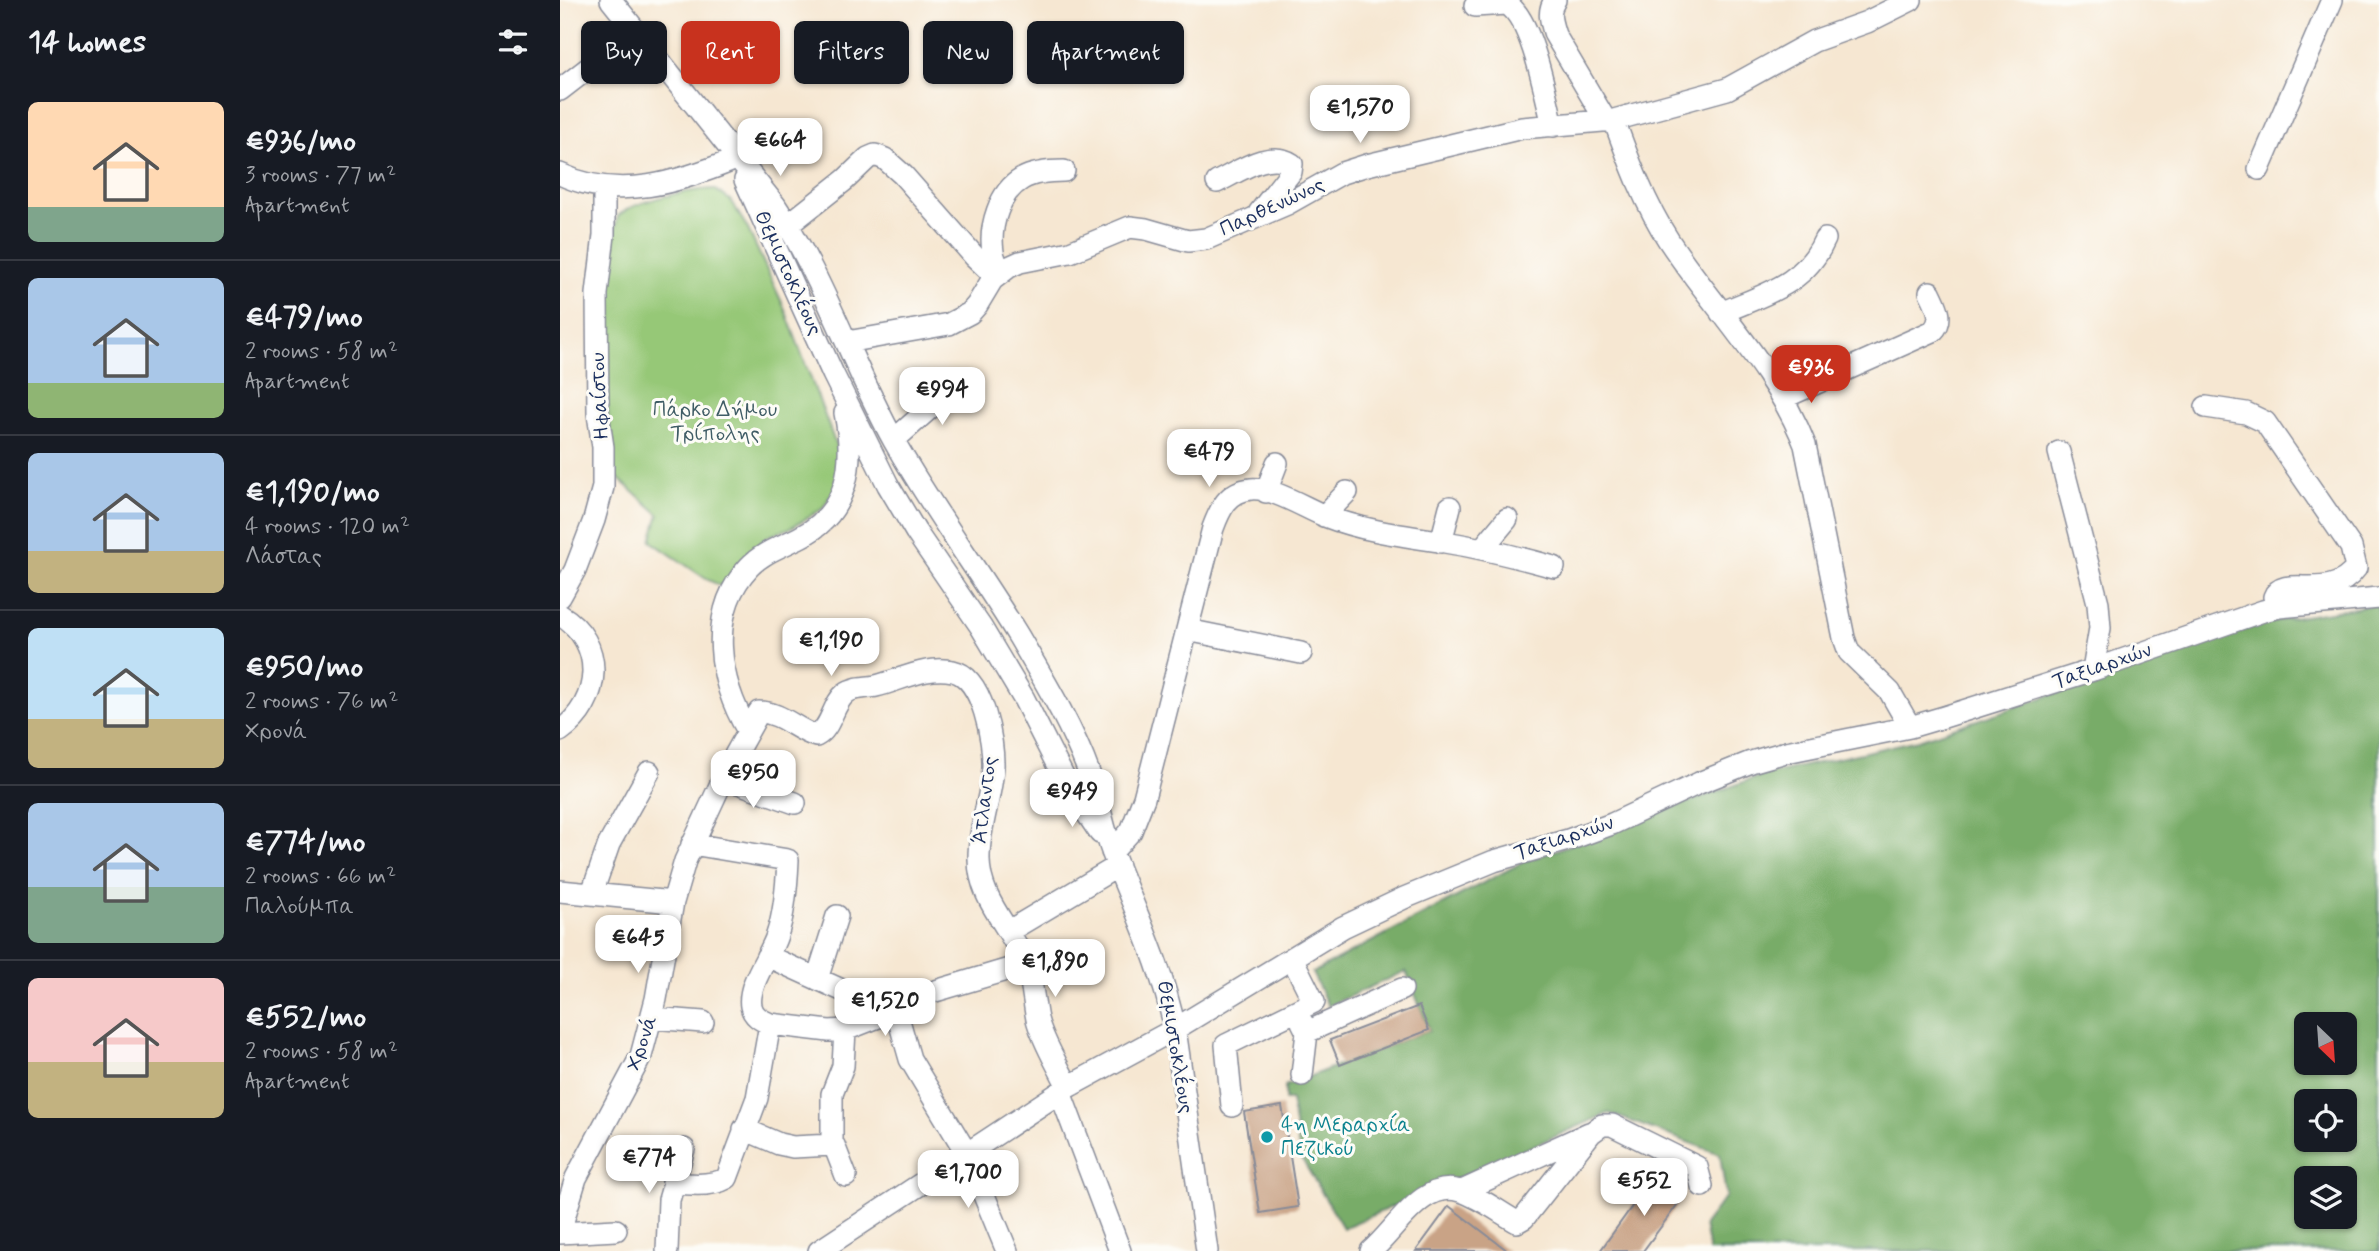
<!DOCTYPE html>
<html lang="en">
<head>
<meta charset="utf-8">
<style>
	:root { --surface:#171b24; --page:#242831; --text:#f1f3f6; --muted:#9ea1a6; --line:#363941; --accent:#c8321e }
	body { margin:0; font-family:Mynerve,sans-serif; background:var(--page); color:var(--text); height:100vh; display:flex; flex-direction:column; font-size:26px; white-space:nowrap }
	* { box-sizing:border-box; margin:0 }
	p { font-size:23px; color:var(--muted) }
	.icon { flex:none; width:38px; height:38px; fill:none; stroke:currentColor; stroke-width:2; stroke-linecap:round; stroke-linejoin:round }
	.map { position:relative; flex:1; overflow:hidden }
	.side { display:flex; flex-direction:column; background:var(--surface); width:560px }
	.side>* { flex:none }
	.hud { position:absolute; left:21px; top:21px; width:665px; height:63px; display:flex; gap:14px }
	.needle { width:46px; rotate:155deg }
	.buttons { position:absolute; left:1734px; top:1012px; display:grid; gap:14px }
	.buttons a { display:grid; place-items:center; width:63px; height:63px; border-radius:10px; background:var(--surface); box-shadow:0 2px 5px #0004; font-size:35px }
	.price { position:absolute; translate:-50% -60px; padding:0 16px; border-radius:14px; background:#fff; color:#222; font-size:23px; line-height:46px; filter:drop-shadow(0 2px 4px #0008) }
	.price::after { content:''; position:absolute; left:50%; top:42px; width:21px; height:16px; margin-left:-10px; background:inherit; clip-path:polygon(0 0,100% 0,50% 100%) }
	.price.current { background:var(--accent); color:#fff }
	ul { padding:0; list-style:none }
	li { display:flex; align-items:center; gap:21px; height:175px; padding:0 28px }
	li+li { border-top:2px solid var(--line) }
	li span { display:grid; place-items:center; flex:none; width:196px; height:140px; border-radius:10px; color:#555 }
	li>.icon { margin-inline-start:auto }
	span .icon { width:84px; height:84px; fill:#fffc; stroke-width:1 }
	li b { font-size:30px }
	h2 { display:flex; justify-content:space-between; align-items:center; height:84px; padding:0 28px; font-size:30px }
	.chip { padding:0 24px; border-radius:10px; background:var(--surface); box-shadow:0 2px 5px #0004; font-size:24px; line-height:63px }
	.chip.current { background:var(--accent); color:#fff }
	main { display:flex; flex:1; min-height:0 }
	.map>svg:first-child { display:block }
	.green { fill:#96c877; stroke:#587c6a; stroke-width:2 }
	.forest { fill:#78ac68; stroke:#4a6e63; stroke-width:2; fill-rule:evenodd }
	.building { fill:#c9a386 }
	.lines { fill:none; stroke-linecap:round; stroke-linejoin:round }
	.minor-casing { stroke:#888b98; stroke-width:24 }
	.minor { stroke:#fff; stroke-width:21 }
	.culture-dot { fill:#0f9aa8; stroke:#fdfcf7; stroke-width:2.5 }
	.labels { text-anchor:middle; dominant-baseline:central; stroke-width:6; stroke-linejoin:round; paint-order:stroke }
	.street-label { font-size:21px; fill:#1b2f5e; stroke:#fdfcf7 }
	.park-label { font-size:21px; fill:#405d66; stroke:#fdfcf7 }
	.culture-label { font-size:21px; fill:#0d838f; stroke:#fdfcf7; text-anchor:start }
</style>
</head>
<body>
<main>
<section class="side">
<h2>14 homes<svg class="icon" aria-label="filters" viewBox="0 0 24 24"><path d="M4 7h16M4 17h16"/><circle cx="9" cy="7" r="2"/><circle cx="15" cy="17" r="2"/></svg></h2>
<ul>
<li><span style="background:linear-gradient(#ffd9b3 75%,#7fa58c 0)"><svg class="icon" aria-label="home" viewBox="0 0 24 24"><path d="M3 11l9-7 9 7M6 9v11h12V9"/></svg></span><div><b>€936/mo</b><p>3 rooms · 77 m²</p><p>Apartment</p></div></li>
<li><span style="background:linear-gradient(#a9c7e8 75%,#8fb573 0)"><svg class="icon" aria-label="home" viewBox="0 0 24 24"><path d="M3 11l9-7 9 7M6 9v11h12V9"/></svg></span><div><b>€479/mo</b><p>2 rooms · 58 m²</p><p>Apartment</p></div></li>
<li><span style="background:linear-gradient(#a9c7e8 70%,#c2b280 0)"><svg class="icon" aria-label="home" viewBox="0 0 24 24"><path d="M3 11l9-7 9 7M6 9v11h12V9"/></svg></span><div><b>€1,190/mo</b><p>4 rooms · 120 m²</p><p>Λάστας</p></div></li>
<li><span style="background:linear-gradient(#bfe0f5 65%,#c2b280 0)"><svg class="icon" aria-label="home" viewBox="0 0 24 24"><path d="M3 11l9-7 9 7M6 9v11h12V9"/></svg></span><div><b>€950/mo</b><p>2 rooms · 76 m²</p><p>Χρονά</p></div></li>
<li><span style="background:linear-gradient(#a9c7e8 60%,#7fa58c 0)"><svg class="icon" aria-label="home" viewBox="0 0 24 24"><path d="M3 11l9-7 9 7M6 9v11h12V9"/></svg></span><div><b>€774/mo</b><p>2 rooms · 66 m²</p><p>Παλούμπα</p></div></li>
<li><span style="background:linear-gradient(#f6c9c9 60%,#c2b280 0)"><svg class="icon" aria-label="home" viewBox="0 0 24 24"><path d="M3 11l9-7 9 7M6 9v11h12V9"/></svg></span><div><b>€552/mo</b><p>2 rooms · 58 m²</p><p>Apartment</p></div></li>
</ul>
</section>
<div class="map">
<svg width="1819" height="1251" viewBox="0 0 1819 1251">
	<rect width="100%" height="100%" fill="#fdfcf7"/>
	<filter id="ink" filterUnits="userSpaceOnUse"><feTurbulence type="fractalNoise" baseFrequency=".0143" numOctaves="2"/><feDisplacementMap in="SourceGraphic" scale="14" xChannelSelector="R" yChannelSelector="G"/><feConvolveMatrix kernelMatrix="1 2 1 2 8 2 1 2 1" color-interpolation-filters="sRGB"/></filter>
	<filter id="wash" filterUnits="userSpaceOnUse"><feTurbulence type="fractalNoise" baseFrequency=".00686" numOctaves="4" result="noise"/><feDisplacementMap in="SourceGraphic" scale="28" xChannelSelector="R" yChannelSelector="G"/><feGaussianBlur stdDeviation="1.57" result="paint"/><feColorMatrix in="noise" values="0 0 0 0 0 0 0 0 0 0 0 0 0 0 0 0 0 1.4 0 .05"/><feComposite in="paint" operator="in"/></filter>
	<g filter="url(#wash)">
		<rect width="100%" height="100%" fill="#f6e7d2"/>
		<path class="green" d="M154,189L170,200L187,227L224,307L277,448L281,479L262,509L230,528L206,537L181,565L172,582L163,587L146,579L91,541L99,514L53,474L47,396L49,255L58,216C75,200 129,190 154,189Z"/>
		<path class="forest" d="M1819,604V1251H1149L1144,1225L1166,1196L1160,1154L1049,1113L783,1228L740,1156L731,1100H725V1086L869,1030L846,971L768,1006L752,973L963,862L1200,776L1358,740L1703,623ZM1746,1024H1785V1062H1746ZM1746,1101H1785V1139H1746ZM1746,1178H1785V1216H1746Z"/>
		<g id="blocks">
			<path class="building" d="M859,1006L869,1030L780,1065L770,1040Z
				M722,1106L738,1207L700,1213L684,1112Z
				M1094,1176L1123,1197L1083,1251H1040Z
				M889,1206L948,1251H856Z"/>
		</g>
	</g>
	<g filter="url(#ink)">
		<use href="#blocks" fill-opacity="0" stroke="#888b98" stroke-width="2"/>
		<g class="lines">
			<defs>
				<path id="minor" d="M51,0L215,205C265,280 291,363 334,441C372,509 419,571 459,637C484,680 512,726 529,773C539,800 543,828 553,854C576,913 602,967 615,1029L647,1251
					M995,0C987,12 991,22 995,35L1046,121
					M915,6L947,4C972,19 986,97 993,126
					M0,90L75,32
					M1054,120C1069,161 1085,204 1109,241C1154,309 1215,368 1245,445L1284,638L1289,652L1330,692L1350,727
					M1699,169L1772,0
					M0,174C59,202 119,182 176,159
					M185,180L273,374L328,485L356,532L421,627L464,699L507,784L540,833
					M657,182C678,172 709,149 732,164L731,172L699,213
					M228,225L285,180L308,158L315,155L325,159L343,175L415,257L436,277
					M441,272C438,266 434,259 433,252C429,227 439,192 462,179C474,172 491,171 504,171
					M1161,313C1204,294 1245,285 1265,239
					M287,342L389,324L410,313L417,305L432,280L449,267L460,262L510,252L570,227L586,229L628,241L646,239L727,204L782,173L807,165L962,128L1054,120L1167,89L1254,41L1307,22L1351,0
					M1223,398L1373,331C1385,319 1376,305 1370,292
					M1646,407L1686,413L1705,422L1791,547L1796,568C1770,604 1723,573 1714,597L1719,607
					M334,440L378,401L390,382
					M1499,452L1538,603L1540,628L1533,670
					M706,492L717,463
					M764,516L787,492
					M881,542L890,507
					M922,549L947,519
					M0,597L15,570L34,520L43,487V447L38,414L37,294L44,235V188
					M0,615C46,642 42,702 0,731
					M627,630L741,653
					M188,731C159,682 146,613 189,567C203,552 223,546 240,537C289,513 295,462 285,413
					M164,778L235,803
					M132,844L228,860C227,884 225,912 217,935C211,955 187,984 191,1006C193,1016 201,1020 210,1024L269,1031L285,1030L336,1010L362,995L466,964
					M552,852L571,831L584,798L653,528C660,509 668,491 691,489C712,487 745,508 765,516C803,531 846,536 885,542C922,548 958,557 994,567
					M0,891L113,902
					M32,893L49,844L89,772
					M449,931L558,866
					M207,956L297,997L336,1010L350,1059L407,1154L447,1251
					M257,979L277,916
					M92,1018L143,1022
					M285,1030L283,1066L272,1094V1145H274L286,1176
					M747,1032L842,989
					M742,1075L747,1032L742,1022
					M500,1092L560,1251
					M672,1106L666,1045L754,1002L732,958
					M184,1129L219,1144L233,1147L272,1145
					M113,1182C130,1185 151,1187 167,1178L197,1098L210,1024
					M902,1191L1029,1133
					M0,1231L16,1178L81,1056L96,999L113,902L125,861L170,764L199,712C221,712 236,730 256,736C272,728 272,704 286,693C293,687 307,688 316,686C341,680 367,665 393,671C423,677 434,742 433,768C431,798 419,826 419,857C418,899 450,926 465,962C473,980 473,1000 477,1019C483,1042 498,1065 508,1087
					M0,1233L56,1230
					M107,1251L109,1200L124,1149
					M259,1251L508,1087L615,1029L783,927L844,898L934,861L1008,840L1052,824L1139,783L1191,762L1226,752L1350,727L1384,717L1533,670L1703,611L1719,607L1819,598
					M811,1251C836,1230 863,1179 900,1191C920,1197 939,1212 957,1222L964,1218L1031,1133L1042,1125H1052L1137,1167L1142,1186"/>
			</defs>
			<use href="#minor" class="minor-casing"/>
			<use href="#minor" class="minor"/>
		</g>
	</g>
	<circle class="culture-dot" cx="707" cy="1137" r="7"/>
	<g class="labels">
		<g class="street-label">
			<text transform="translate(712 207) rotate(-25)">Παρθενώνος</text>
			<text transform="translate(228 273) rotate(65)">Θεμιστοκλέους</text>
			<text transform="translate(40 396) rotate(-93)">Ηφαίστου</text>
			<text transform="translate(1542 666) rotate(-19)">Ταξιαρχών</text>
			<text transform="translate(425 800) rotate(-83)">Άτλαντος</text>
			<text transform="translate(1004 838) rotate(-18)">Ταξιαρχών</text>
			<text transform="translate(82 1043) rotate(-71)">Χρονά</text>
			<text transform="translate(615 1047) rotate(80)">Θεμιστοκλέους</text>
		</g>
		<g class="park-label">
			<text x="155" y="410">Πάρκο Δήμου<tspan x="155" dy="24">Τρίπολης</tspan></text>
		</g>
		<g class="culture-label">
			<text x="721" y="1125">4η Μεραρχία<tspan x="721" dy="24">Πεζικού</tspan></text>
		</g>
	</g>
</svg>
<div class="buttons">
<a><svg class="needle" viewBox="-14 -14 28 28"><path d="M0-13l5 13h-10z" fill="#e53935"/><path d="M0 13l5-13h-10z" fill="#9ea1a6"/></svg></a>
<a><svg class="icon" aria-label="locate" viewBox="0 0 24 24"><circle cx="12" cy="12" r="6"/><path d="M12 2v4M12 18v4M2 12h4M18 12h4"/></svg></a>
<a><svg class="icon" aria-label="layers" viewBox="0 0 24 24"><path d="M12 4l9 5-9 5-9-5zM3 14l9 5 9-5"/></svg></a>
</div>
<b class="price" style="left:800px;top:145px">€1,570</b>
<b class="price" style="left:220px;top:178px">€664</b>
<b class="price current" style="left:1251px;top:405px">€936</b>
<b class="price" style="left:382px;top:427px">€994</b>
<b class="price" style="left:649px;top:489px">€479</b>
<b class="price" style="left:271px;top:678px">€1,190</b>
<b class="price" style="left:193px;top:810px">€950</b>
<b class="price" style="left:512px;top:829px">€949</b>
<b class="price" style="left:78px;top:975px">€645</b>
<b class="price" style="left:495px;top:999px">€1,890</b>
<b class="price" style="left:325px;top:1038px">€1,520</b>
<b class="price" style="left:89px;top:1195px">€774</b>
<b class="price" style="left:408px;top:1210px">€1,700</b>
<b class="price" style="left:1084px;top:1218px">€552</b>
<div class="hud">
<a class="chip">Buy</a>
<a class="chip current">Rent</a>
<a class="chip">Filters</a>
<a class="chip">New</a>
<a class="chip">Apartment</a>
</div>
</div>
</main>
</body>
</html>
